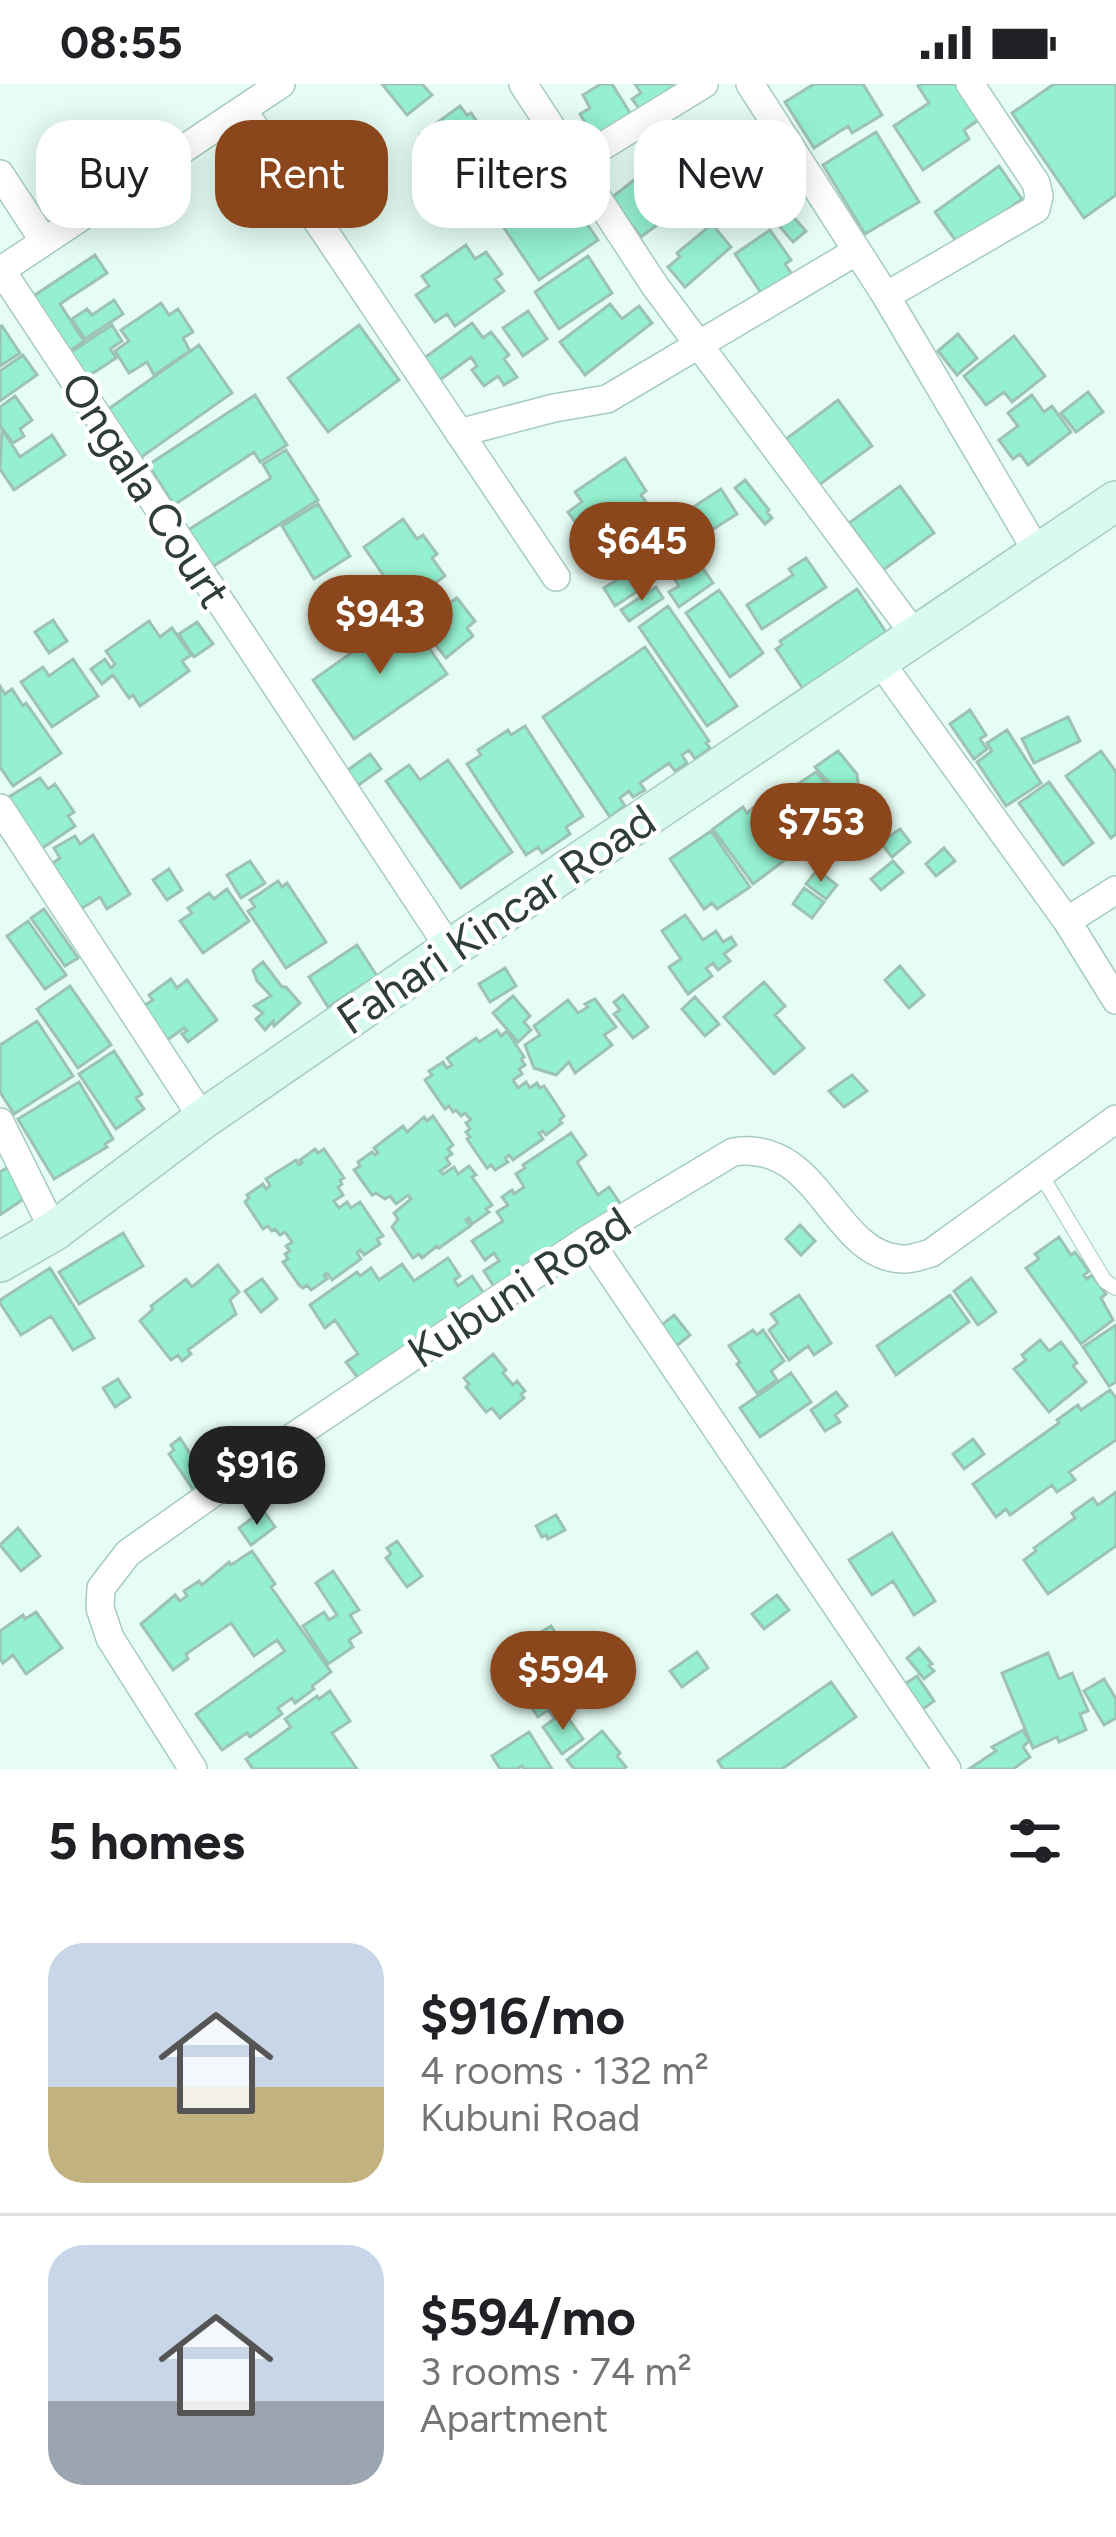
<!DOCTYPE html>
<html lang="en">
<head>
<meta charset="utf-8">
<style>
	:root { --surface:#fff; --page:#f2f2f2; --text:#202124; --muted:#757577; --line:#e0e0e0; --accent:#8b471b }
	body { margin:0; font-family:Figtree,sans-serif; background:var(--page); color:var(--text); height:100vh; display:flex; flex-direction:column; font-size:45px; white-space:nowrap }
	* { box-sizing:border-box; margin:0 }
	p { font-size:39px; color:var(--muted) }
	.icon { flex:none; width:66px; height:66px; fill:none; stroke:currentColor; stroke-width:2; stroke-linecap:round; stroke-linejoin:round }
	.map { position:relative; height:1685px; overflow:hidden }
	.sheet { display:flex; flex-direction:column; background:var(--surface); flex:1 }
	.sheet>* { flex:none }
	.hud { position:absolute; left:36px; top:36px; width:1044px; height:108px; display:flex; gap:24px }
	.price { position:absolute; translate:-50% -102px; padding:0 27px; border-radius:42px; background:var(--accent); color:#fff; font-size:39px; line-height:78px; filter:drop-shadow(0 3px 6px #0008) }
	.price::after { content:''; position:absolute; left:50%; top:72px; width:36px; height:27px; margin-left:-18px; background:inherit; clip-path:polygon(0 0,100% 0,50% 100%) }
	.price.active { background:#222; color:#fff }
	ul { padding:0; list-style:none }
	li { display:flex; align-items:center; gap:36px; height:300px; padding:0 48px }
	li+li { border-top:3px solid var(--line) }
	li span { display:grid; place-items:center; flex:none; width:336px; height:240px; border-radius:36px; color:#555 }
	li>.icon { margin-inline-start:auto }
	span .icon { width:144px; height:144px; fill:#fffc; stroke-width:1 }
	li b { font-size:51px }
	h2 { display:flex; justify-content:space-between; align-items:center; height:144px; padding:0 48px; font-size:51px }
	.pill { padding:0 42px; border-radius:36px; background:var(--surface); box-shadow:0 6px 30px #0003; font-size:42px; line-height:108px }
	.pill.active { background:var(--accent); color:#fff }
	.status { display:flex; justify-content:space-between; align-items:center; height:84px; padding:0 60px; background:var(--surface); direction:ltr }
	.status svg { height:33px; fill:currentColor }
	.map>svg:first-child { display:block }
	.building { fill:#94f0d0; stroke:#9cc2b3; stroke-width:3 }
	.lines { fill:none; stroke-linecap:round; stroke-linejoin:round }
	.lane-casing { stroke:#a6ccbd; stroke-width:16 }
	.street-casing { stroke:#a6ccbd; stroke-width:30 }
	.secondary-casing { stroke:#a6ccbd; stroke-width:42 }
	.lane { stroke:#fff; stroke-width:14 }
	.street { stroke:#fff; stroke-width:27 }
	.secondary { stroke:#d9faef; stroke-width:39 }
	.labels { text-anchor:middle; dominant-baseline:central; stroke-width:9; stroke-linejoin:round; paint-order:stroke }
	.street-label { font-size:45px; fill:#2f3e38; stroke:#fff }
</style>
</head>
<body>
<div class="status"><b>08:55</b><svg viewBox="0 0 49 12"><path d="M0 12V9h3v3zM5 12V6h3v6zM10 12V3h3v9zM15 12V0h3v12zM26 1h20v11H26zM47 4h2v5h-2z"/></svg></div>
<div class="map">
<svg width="1116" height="1685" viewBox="0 0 1116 1685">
	<rect width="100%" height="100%" fill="#e6fdf4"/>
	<path class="building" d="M382,0H422L432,11L407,31Z
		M601,0H612L632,32L594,55L580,30L590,24L583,11Z
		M635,0H680L641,27L632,15L641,9Z
		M814,0H863L882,31L852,49L848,42L814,64L785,18Z
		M921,0H957L980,35L964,46L969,55L923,86L894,42L929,19L918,2Z
		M1054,0H1116V111L1084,134L1012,29Z
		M460,22L467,31L471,29L482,45L465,58L472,69L447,88L420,51Z
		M876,48L919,118L865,150L823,81Z
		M497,62L502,69L513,62L528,85L520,89L529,102L479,136L451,93Z
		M662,74L693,114L641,153L611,114Z
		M999,82L1022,115L958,160L935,128Z
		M559,94L565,103L572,98L583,115L574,121L598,156L539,196L498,135Z
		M787,126L806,147L793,158L775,137Z
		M712,140L731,163L685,203L668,183L680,173L677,169Z
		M770,146L791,176L785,180L793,192L763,212L735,170Z
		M466,161L475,175L486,168L502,190L495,195L504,207L455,242L447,230L435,238L416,211L429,202L422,192Z
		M95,171L107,189L60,220L84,257L68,268L32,213Z
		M588,172L612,209L559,245L535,208Z
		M114,216L123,230L85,255L72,235L87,225L92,231Z
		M161,219L169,231L178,225L193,248L183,254L190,267L154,291L147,278L129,289L115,267L129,257L121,246Z
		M610,220L622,235L639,222L652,239L585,291L560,258Z
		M528,227L547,255L523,272L503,244Z
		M472,239L483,254L491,248L509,271L504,275L517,293L504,301L498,292L484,302L472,286L477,282L471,273L440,296L423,275Z
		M112,241L122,257L110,265L116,274L87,293L71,268Z
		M359,241L399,296L328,348L288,294Z
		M2,242L20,269L0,282V243Z
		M958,250L977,274L957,291L938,267Z
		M1014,252L1045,292L1012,318L1004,308L986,321L964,292Z
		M199,261L232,309L140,374L107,326Z
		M23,271L37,291L0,317V287Z
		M1088,308L1103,328L1076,348L1061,329Z
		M255,311L287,361L260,378L254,368L174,421L148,381Z
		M1032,311L1044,328L1052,322L1071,348L1028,381L1020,370L1013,375L999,356L1018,342L1008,329Z
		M15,312L32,336L20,345L24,352L13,359L0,342V323Z
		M838,316L872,362L819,401L786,355Z
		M2,345L20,373L52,351L65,371L14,406L0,385Z
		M286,366L318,416L212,483L188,446L271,394L263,380Z
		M625,374L646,407L641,411L658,435L617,462L601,438L583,449L568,428L582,418L575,408Z
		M745,396L769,426L767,428L772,434L765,440L735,404Z
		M900,402L934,449L883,486L849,439Z
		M721,405L737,430L696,456L681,431Z
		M318,420L350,472L314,495L282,442Z
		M403,435L417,455L423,451L437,470L432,474L445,492L421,509L418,505L401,517L364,463Z
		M685,458L713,499L679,523L669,508L679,502L661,475Z
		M650,474L661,492L615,522L604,504Z
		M806,474L826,503L762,545L747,521L793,491L789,485Z
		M656,503L663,514L629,537L621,526Z
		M857,505L886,548L803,605L776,565L782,561L780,557Z
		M719,506L763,569L730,593L686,529Z
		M441,507L450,519L457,514L475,537L467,544L473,552L446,574L412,531Z
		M668,522L737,622L707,642L639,543Z
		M406,530L447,590L354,655L313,596Z
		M53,536L67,557L49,569L35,548Z
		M149,537L160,553L172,544L191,571L182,577L189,587L140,622L133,611L129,614L113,591L102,600L91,585L105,575L111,584L115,580L106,567Z
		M197,538L213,560L194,573L179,550Z
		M645,563L709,657L706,659L710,664L695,675L689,666L682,671L687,679L675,687L669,679L640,699L645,706L633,713L629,707L620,714L625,722L610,733L543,633Z
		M73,575L98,612L52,643L21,598L43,583L49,592Z
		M0,602L5,610L12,605L23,622L26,619L61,669L13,702L0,683Z
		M970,626L986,651L980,655L987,665L974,675L950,640Z
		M1068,633L1080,657L1034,679L1022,655Z
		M525,642L583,732L566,743L570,750L542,769L538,763L526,771L467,680L481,671L478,666L508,646L511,651Z
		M1007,646L1041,699L1006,722L977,678L992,667L987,659Z
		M838,667L857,690L859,706L839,720L833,703L815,683Z
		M1101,667L1116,688V750L1111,754L1066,692Z
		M370,670L381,685L356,703L345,688Z
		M448,676L512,768L461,804L386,697L409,681L420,696Z
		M816,688L831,706L832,724L812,730L798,700Z
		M40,694L48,705L55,700L74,728L68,732L75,742L41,765L7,714Z
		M1049,698L1093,759L1063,781L1019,719Z
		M743,723L747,729L753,724L789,773L753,800L713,745Z
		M881,741L890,752L900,745L910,758L892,773L872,748Z
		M866,743L879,762L860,775L848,756Z
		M711,747L750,803L717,825L712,819L704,825L670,775Z
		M93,751L130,810L107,825L100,813L79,826L50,781L60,774L54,764L75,752L80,760Z
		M944,764L955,777L936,792L926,780Z
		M250,777L265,799L241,814L227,791Z
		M893,777L903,788L881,806L871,795Z
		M169,785L182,806L167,816L153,796Z
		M817,786L837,801L826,815L806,800Z
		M278,797L282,803L287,799L326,858L286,884L248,827L255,823L250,816Z
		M804,804L824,818L812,834L793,820Z
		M227,805L249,837L203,869L180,837L192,829L188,824L209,809L214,815Z
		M44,825L78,874L65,882L31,834Z
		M685,831L703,856L716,847L723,858L731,853L736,861L724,870L730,877L718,886L713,879L706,884L712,892L688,910L669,883L681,875L662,847Z
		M28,837L66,891L45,905L7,852Z
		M357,861L377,892L328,923L309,893Z
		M263,878L282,903H286L300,919L274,942L273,937L265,946L256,935L263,929L254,922L271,912L257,897L253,886Z
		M900,882L924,911L909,924L885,896Z
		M505,884L516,902L490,918L479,900Z
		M171,895L177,904L187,896L217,936L188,958L182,950L187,947L184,944L163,959L141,915L145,921L153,916L149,911Z
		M764,898L785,922L775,931L804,964L774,990L724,933Z
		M70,902L111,961L78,984L37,925Z
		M623,911L648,943L633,954L614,930L620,926L614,918Z
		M513,912L530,932L524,938L531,946L518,958L493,929Z
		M695,913L719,940L705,952L682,925Z
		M595,915L616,943L604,951L612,961L575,989L569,978L556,991L534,984L525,961L540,951L534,942L568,916L578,929L588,923L585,920Z
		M37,937L73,992L14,1030L0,1008V961Z
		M497,946L501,952L507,947L524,973L521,975L525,981L519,985L522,990L513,996L518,1004L526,998L530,1004L537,999L540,1004L544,1002L564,1032L560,1036L562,1039L546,1051L543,1047L539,1049L543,1055L513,1076L509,1071L505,1074L508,1078L495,1086L491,1081L487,1084L467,1055L470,1053L466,1048L470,1045L466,1039L471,1036L465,1029L461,1032L456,1026L453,1028L449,1022L445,1025L425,996L432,991L429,987L443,978L447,984L452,981L447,974L476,954L479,958Z
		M114,967L142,1010L136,1014L144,1025L116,1045L79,990Z
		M852,991L867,1007L844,1023L829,1007Z
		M79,998L113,1055L105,1060L107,1063L54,1095L18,1035Z
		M433,1032L453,1061L448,1065L452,1070L446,1074L450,1080L440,1087L443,1090L454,1083L458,1090L469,1082L476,1091L472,1093L492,1121L486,1125L489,1128L472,1140L469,1134L466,1136L470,1142L439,1164L437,1162L422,1174L419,1170L413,1174L392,1143L398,1135L394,1129L411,1115L408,1111L396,1120L390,1112L385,1115L376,1109L372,1111L354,1086L360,1082L358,1078L372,1068L375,1071L378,1069L374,1064L403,1042L407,1048L424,1033L427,1037Z
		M571,1049L586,1071L577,1078L598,1111L609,1103L624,1125L498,1209L484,1187L499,1177L494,1169L485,1176L472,1157L503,1137L497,1128L508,1121L502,1113L512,1106L514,1110L524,1103L516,1090L525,1084L523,1081Z
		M315,1065L318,1069L324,1065L344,1094L340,1096L342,1100L338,1103L343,1111L334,1117L339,1124L347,1118L351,1124L360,1118L383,1152L377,1155L380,1160L364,1171L360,1166L357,1169L361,1175L332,1196L327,1189L324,1191L327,1195L311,1206L307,1201L303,1204L299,1201L283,1178L288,1175L285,1170L290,1167L286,1162L292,1158L285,1148L280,1151L275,1145L272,1147L268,1142L263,1145L245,1118L249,1114L247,1111L263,1100L266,1105L270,1101L266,1095L296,1076L299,1081L302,1079L300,1076Z
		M11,1081L31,1110L0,1131V1088Z
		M800,1141L815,1157L801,1171L786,1155Z
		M123,1149L143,1182L79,1220L59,1188Z
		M1059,1153L1071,1171L1075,1168L1089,1187L1084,1191L1087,1195L1092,1191L1106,1210L1101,1214L1113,1236L1081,1260L1026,1184L1039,1175L1035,1170Z
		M448,1174L460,1192L454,1196L458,1202L472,1192L487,1214L361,1298L346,1278L358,1270L335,1236L325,1244L310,1221L357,1188L360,1192L371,1184L379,1196L402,1180L414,1197Z
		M218,1181L239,1208L230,1216L236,1230L188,1266L191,1270L182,1277L178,1271L171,1276L140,1237L153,1225L151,1222L186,1195L192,1203Z
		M50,1184L94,1254L73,1266L51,1232L21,1251L0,1219V1216Z
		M971,1194L996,1228L978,1241L954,1207Z
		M262,1195L277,1215L261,1228L245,1207Z
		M799,1211L831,1259L814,1271L808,1262L789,1276L769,1246L778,1239L771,1230Z
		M950,1211L969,1238L896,1291L877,1262Z
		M674,1231L690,1251L674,1264L658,1244Z
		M1116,1241V1298L1109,1302L1083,1263Z
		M753,1246L757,1251L763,1246L784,1277L771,1287L777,1296L757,1309L737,1280L740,1278L729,1262Z
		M1040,1256L1049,1267L1061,1258L1077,1279L1073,1282L1086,1298L1049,1328L1014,1285L1026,1276L1022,1271Z
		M493,1270L506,1286L503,1289L513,1301L517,1297L525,1307L521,1310L524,1314L500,1334L492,1324L486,1328L466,1303L469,1300L464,1294Z
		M791,1289L811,1318L760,1353L740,1324Z
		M118,1295L130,1313L115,1323L103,1304Z
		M1110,1306L1116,1314V1356L1069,1388L1075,1396L1057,1408L1052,1401L1010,1431L1006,1425L996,1433L973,1400L1059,1339L1057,1336L1078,1321L1081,1326Z
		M836,1308L847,1322L835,1331L840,1338L825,1347L811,1326Z
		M180,1354L208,1397L194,1407L169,1370L174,1366L171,1361Z
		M973,1355L984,1370L964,1385L953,1370Z
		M1116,1408V1462L1048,1510L1024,1476L1036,1467L1034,1464L1075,1434L1072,1429L1093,1414L1098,1421Z
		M263,1426L275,1443L251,1461L239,1444Z
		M556,1431L565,1446L548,1455L546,1451L542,1453L536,1442Z
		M18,1444L40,1472L21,1487L0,1461Z
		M892,1449L935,1517L914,1531L893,1497L872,1511L849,1476Z
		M397,1457L422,1492L407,1503L386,1474L391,1470L387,1464Z
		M252,1467L275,1500L271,1503L331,1588L312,1602L314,1605L295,1619L292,1614L278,1624L282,1630L250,1653L247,1649L222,1666L196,1630L285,1567L277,1556L254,1572L231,1539L186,1570L188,1575L173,1586L141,1540L175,1511L180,1517L187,1512L184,1507L199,1497L202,1501L229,1478L231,1481Z
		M333,1487L359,1526L350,1531L361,1548L349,1556L353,1563L328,1580L303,1542L324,1528L329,1536L337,1531L316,1499Z
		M777,1511L789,1526L764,1545L752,1530Z
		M36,1528L62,1564L26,1590L13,1571L3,1579L0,1575V1547L23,1531L25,1535Z
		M551,1542L581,1585L575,1590L587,1606L584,1608L586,1611L554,1634L548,1626L538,1633L500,1576L535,1552L539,1556L541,1554L538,1550Z
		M919,1564L932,1580L929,1582L934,1587L924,1595L907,1574Z
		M697,1568L708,1584L682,1603L670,1587Z
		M1048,1569L1059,1595L1072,1589L1088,1627L1080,1630L1086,1646L1059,1658L1057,1653L1033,1664L1002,1589Z
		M917,1592L934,1617L919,1628L902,1602Z
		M1104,1595L1116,1615V1634L1104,1641L1084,1607Z
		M831,1598L856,1633L782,1685H723L718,1677Z
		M330,1607L350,1637L332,1649L357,1685H253L246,1675L291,1643L285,1635L317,1612L319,1615Z
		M564,1628L583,1655L562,1670L543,1643Z
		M1023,1646L1029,1657L1023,1663L1030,1673L1013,1685H969L996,1667L992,1663Z
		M602,1647L620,1669L617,1672L626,1683L623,1685H574L567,1676Z
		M529,1648L552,1685H524L522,1682L516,1685H500L492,1672Z"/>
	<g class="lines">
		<defs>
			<path id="lane" d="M1040,1089L1105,1197L1116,1204"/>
			<path id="street" d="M523,0L655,202L915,551
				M750,0L886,212L1038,469
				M243,26L556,493
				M575,79L704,0
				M0,90L44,157
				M1,186L450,865
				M0,187L281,0
				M886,212L1036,125L1039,112L1036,99L970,0
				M459,349L554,324L607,315L857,167
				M878,575L1067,837L1116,916
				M0,724L203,1035
				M1067,837L1116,806
				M0,1038L54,1147
				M588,1155L947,1685
				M193,1685L110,1554L100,1524L101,1504L128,1469L281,1361L588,1155L733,1068C820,1054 832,1172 902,1175C911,1176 923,1171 931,1169L1116,1035"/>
			<path id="secondary" d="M0,1178L54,1147L203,1035L450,865L1116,417"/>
		</defs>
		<use href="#lane" class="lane-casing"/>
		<use href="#street" class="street-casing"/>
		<use href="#secondary" class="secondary-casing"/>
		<use href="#lane" class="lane"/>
		<use href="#street" class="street"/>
		<use href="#secondary" class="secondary"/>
	</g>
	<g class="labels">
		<g class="street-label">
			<text transform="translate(146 406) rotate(57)">Ongala Court</text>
			<text transform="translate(496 835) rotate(-34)">Fahari Kincar Road</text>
			<text transform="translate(519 1203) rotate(-33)">Kubuni Road</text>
		</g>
	</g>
</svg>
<b class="price" style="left:642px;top:520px">$645</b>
<b class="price" style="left:380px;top:593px">$943</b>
<b class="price" style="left:821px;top:801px">$753</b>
<b class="price active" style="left:257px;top:1444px">$916</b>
<b class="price" style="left:563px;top:1649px">$594</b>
<div class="hud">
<a class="pill">Buy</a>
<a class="pill active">Rent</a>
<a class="pill">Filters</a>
<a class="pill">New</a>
</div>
</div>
<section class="sheet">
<h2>5 homes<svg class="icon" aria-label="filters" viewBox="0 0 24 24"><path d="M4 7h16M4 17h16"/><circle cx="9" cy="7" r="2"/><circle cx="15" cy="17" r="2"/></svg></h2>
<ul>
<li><span style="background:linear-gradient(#c9d6e8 60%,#c2b280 0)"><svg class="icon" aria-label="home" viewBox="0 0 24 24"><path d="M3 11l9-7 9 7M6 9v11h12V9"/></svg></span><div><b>$916/mo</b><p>4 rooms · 132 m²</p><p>Kubuni Road</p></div></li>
<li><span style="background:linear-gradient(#c9d6e8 65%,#9aa5b1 0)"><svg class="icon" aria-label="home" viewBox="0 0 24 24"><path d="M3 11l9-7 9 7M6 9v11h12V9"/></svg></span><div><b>$594/mo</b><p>3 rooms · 74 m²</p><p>Apartment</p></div></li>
</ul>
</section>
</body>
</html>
